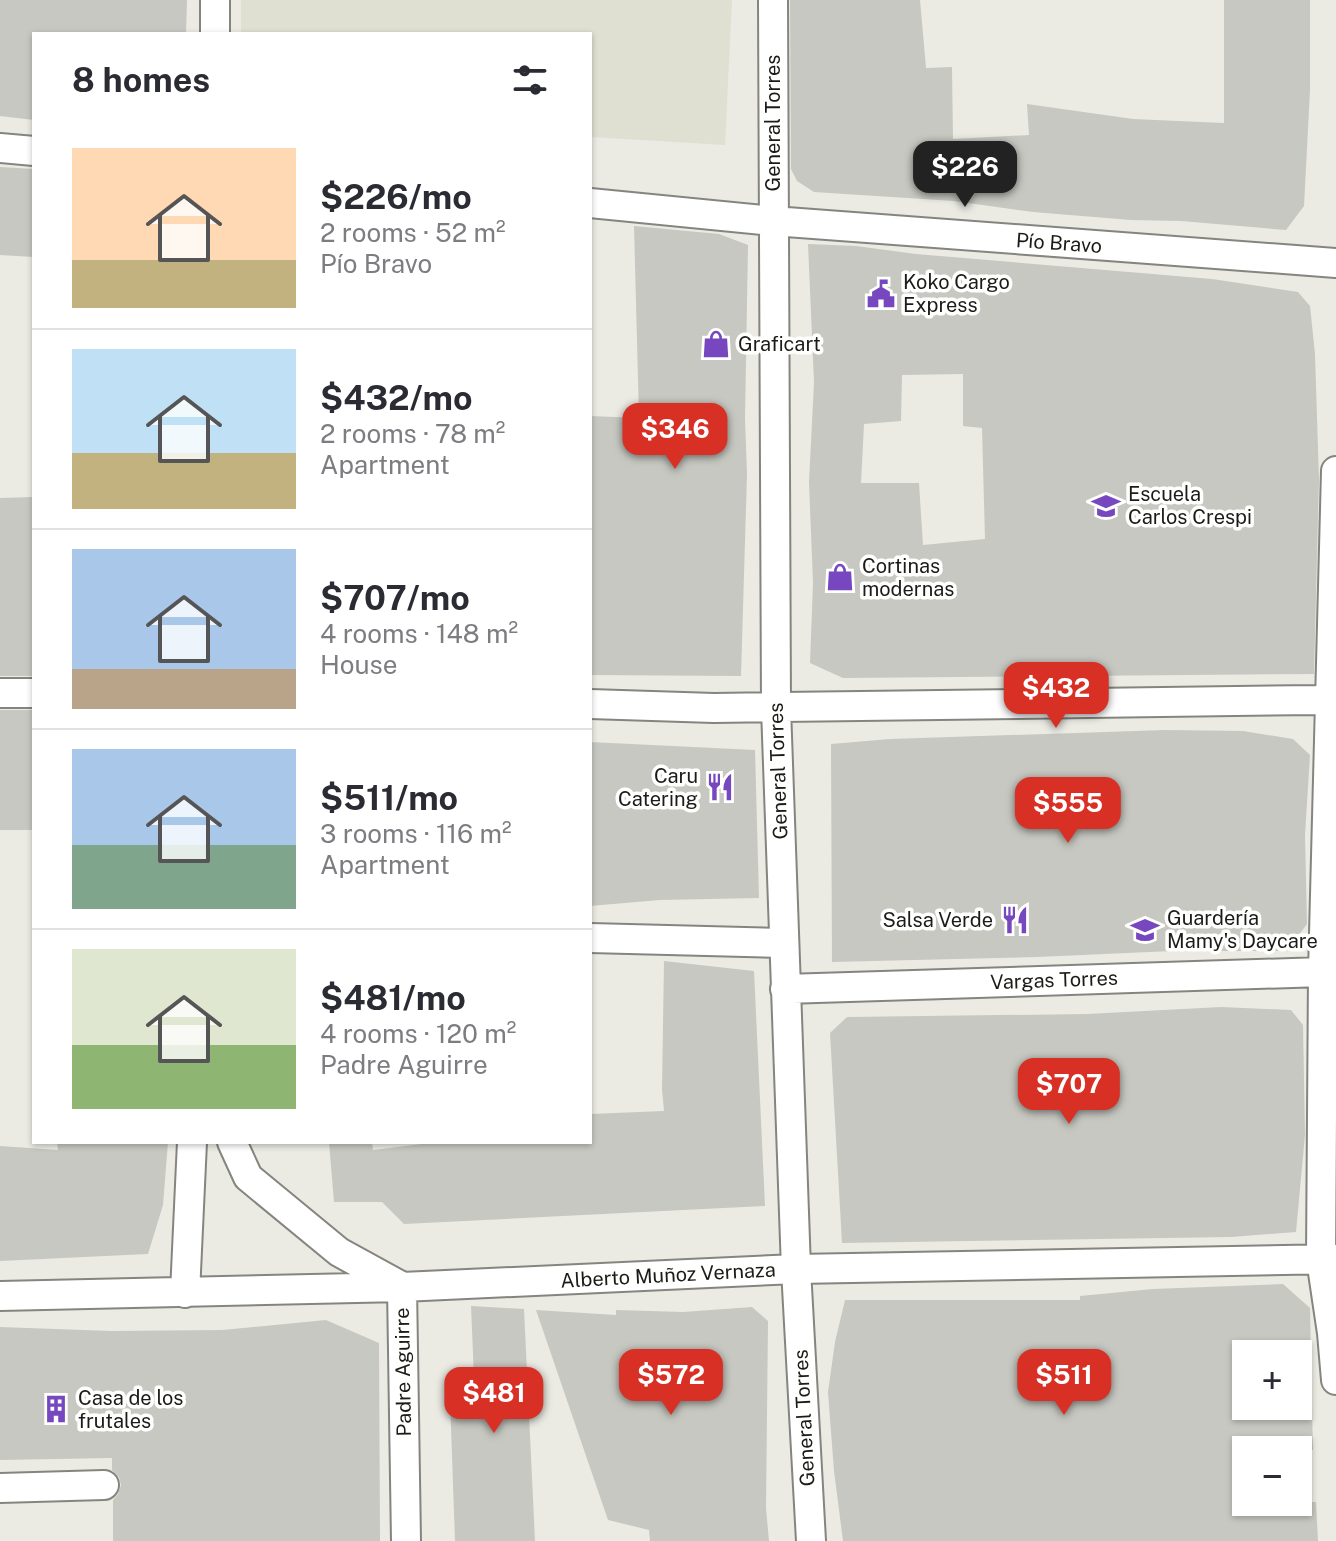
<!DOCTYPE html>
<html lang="en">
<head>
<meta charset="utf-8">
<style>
	:root { --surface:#fff; --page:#f2f2f3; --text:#2b2b33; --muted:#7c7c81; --line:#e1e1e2; --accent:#d93025 }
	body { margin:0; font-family:"Public Sans",sans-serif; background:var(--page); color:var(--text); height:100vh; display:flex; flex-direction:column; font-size:30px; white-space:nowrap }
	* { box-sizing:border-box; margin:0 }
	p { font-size:26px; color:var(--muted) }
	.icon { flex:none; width:44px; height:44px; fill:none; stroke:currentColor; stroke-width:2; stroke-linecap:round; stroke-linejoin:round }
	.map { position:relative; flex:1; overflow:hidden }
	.side { position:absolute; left:32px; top:32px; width:560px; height:1112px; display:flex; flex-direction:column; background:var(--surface); border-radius:0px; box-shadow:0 2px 6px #0004 }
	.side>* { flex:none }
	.controls { position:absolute; left:1232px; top:1340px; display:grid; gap:16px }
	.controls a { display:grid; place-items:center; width:80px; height:80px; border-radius:0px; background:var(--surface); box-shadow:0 2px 6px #0004; font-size:40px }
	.price { position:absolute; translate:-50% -68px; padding:0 18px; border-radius:16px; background:var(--accent); color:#fff; font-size:26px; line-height:52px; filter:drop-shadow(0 2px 4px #0008) }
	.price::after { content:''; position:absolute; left:50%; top:48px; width:24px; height:18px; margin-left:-12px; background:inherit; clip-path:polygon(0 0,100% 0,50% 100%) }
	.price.active { background:#222; color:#fff }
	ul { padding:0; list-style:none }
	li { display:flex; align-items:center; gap:24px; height:200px; padding:0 40px }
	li+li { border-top:2px solid var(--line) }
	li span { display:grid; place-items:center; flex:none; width:224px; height:160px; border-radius:0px; color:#555 }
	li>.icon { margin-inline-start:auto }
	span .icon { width:96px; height:96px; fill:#fffc; stroke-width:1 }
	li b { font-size:34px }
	h2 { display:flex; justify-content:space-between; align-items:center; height:96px; padding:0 40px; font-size:34px }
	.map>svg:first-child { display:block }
	.built { fill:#dfe0d2 }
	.building { fill:#c8c8c2; fill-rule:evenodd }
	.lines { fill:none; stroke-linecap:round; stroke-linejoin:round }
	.street-casing { stroke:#85857f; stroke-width:32 }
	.street { stroke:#fff; stroke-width:28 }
	.labels { text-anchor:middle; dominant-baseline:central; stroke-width:7; stroke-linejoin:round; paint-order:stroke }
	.street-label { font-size:20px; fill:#1b1b19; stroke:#fffffe }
	.poi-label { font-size:20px; fill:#1b1b19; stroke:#fffffe; text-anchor:start }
</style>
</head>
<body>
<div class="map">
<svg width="1336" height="1541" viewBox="0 0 1336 1541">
	<rect width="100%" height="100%" fill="#ebebe4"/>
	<path class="built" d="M241,0H732L725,145L590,137V34H241Z"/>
	<path class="building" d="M0,0H187L186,34H34V120L0,116Z
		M790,0H920L926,68L952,67L953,139L1029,135L1027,104L1133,119L1224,123V0H1310V90L1304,206L1286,230L1181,221L1131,220L1033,212L954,201L814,192L797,181L791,169Z
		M0,167L34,169V257L0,255Z
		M634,226L719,234L748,245L745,419L747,474L741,676L590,675V416L639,418Z
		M808,244L856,246L916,254L1212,279L1298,292L1310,306L1315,354L1319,480L1314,674L843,678L810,663L813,583L809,482L814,382ZM963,374V426L982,428L985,539L923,545L919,483H861L864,424L901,421L902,375Z
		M34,497V676H0V498Z
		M0,710H34V830H0Z
		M1165,730L1243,731L1293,739L1310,755L1305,835L1307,924L1287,951H1172L1037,957L832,962L831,744L890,739Z
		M590,742L755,750L759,898L660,900L590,906Z
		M664,961L754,971L765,1206L404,1224L382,1202H334L329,1142H372L373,1150L438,1142H590V1114L664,1111L662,1089Z
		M1221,1007L1291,1010L1303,1025L1305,1135L1296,1232L1231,1237L842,1243L830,1033L847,1017L1087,1014Z
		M57,1142H168L163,1205L148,1254L0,1261V1146L58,1150Z
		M1283,1284L1310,1308L1311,1354H1246V1406H1312L1313,1450H1246V1502H1316L1318,1541H843L834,1471L828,1392L835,1342L845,1300H1080V1296L1153,1289Z
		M471,1306L524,1309L535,1541H455L450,1398L475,1402Z
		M752,1307L768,1321L766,1508L769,1541H650L649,1530L608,1520L536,1310L616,1315V1310L683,1312Z
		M326,1320L379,1343L380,1541H113V1500L118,1494L121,1485L119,1477L112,1470V1458L0,1460V1327L111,1331L222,1330Z"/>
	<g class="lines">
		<defs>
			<path id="street" d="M773,0L776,708L796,1269L811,1541
				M215,34V0
				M0,148L34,151
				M590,203L773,221L1336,263
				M1336,471L1323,972L1321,1259L1332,1333L1336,1380
				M0,693H34
				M590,704L714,708L1317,700L1336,697
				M590,938L783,943
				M785,989L1323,972
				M232,1142L248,1177L339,1252L401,1286
				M402,1287L406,1541
				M185,1293L192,1142
				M0,1296L402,1287L796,1269L1336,1259
				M0,1488L104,1485"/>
		</defs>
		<use href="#street" class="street-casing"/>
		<use href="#street" class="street"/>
	</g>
	<defs>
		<symbol id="civic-bare" viewBox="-9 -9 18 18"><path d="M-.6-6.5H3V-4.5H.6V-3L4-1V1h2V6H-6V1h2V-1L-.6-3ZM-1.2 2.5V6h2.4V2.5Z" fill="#7647bf" stroke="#fffffe" stroke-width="2.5" paint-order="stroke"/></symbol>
		<symbol id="shop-bare" viewBox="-9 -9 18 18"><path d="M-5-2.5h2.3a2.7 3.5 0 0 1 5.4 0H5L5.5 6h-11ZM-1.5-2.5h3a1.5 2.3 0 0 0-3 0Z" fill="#7647bf" stroke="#fffffe" stroke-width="2.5" paint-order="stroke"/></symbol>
		<symbol id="school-bare" viewBox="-9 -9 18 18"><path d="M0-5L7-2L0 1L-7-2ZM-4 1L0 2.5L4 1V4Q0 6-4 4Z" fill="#7647bf" stroke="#fffffe" stroke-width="2.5" paint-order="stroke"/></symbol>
		<symbol id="restaurant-bare" viewBox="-9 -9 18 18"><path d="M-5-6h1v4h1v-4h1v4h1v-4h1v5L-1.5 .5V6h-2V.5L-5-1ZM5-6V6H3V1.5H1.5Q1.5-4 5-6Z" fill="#7647bf" stroke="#fffffe" stroke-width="2.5" paint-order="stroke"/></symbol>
		<symbol id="building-bare" viewBox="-9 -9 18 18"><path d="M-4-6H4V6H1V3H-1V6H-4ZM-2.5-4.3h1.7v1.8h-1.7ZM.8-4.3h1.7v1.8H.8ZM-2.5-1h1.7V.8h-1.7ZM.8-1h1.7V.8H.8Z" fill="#7647bf" stroke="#fffffe" stroke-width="2.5" paint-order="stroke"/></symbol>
	</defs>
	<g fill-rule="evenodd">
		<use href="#civic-bare" x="861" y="274" width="40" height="40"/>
		<use href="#shop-bare" x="696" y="324" width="40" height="40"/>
		<use href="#school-bare" x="1086" y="486" width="40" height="40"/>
		<use href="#shop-bare" x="820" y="557" width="40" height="40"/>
		<use href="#restaurant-bare" x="700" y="767" width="40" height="40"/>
		<use href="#restaurant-bare" x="995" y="900" width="40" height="40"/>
		<use href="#school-bare" x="1125" y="910" width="40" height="40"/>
		<use href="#building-bare" x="36" y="1389" width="40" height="40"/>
	</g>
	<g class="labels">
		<g class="street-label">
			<text transform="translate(773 123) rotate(-90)">General Torres</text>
			<text transform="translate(1059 243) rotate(4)">Pío Bravo</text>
			<text transform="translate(778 771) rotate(-92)">General Torres</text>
			<text transform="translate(1054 980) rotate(-2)">Vargas Torres</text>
			<text transform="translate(668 1275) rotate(-3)">Alberto Muñoz Vernaza</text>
			<text transform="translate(403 1372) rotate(-91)">Padre Aguirre</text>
			<text transform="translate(804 1418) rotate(-93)">General Torres</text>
		</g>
		<g class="poi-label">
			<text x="903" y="282">Koko Cargo<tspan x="903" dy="23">Express</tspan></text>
			<text x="738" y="344">Graficart</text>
			<text x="1128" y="494">Escuela<tspan x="1128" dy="23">Carlos Crespi</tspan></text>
			<text x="862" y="566">Cortinas<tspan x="862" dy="23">modernas</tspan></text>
			<text x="698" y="776" text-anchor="end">Caru<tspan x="698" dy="23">Catering</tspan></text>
			<text x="1167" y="918">Guardería<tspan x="1167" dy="23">Mamy's Daycare</tspan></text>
			<text x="993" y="920" text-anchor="end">Salsa Verde</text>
			<text x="78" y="1398">Casa de los<tspan x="78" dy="23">frutales</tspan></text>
		</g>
	</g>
</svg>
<div class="controls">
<a>+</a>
<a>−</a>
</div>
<b class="price active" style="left:965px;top:209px">$226</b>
<b class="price" style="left:675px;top:471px">$346</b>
<b class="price" style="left:1056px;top:730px">$432</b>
<b class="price" style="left:1068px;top:845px">$555</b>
<b class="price" style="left:1069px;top:1126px">$707</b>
<b class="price" style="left:671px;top:1417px">$572</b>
<b class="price" style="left:1064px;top:1417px">$511</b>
<b class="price" style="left:494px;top:1435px">$481</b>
<section class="side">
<h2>8 homes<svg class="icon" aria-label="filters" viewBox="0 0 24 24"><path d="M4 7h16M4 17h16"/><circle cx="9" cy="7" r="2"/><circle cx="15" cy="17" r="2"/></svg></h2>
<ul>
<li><span style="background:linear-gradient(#ffd9b3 70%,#c2b280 0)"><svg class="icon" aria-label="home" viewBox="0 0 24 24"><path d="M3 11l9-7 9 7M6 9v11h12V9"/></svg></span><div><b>$226/mo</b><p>2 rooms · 52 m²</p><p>Pío Bravo</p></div></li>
<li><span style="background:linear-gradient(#bfe0f5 65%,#c2b280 0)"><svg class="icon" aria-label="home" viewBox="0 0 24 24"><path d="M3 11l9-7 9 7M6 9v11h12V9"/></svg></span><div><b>$432/mo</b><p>2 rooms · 78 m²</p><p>Apartment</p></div></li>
<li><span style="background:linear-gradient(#a9c7e8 75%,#b9a48a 0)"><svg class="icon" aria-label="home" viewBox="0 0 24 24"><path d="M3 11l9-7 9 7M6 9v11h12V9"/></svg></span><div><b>$707/mo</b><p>4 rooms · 148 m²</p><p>House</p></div></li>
<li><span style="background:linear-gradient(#a9c7e8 60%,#7fa58c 0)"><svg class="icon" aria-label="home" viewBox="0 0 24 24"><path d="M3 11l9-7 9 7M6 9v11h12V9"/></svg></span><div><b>$511/mo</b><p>3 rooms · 116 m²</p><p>Apartment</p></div></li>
<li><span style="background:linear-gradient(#dfe7d0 60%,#8fb573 0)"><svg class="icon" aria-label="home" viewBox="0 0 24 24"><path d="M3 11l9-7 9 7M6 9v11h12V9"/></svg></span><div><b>$481/mo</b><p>4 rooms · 120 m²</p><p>Padre Aguirre</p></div></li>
</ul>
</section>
</div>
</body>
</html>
